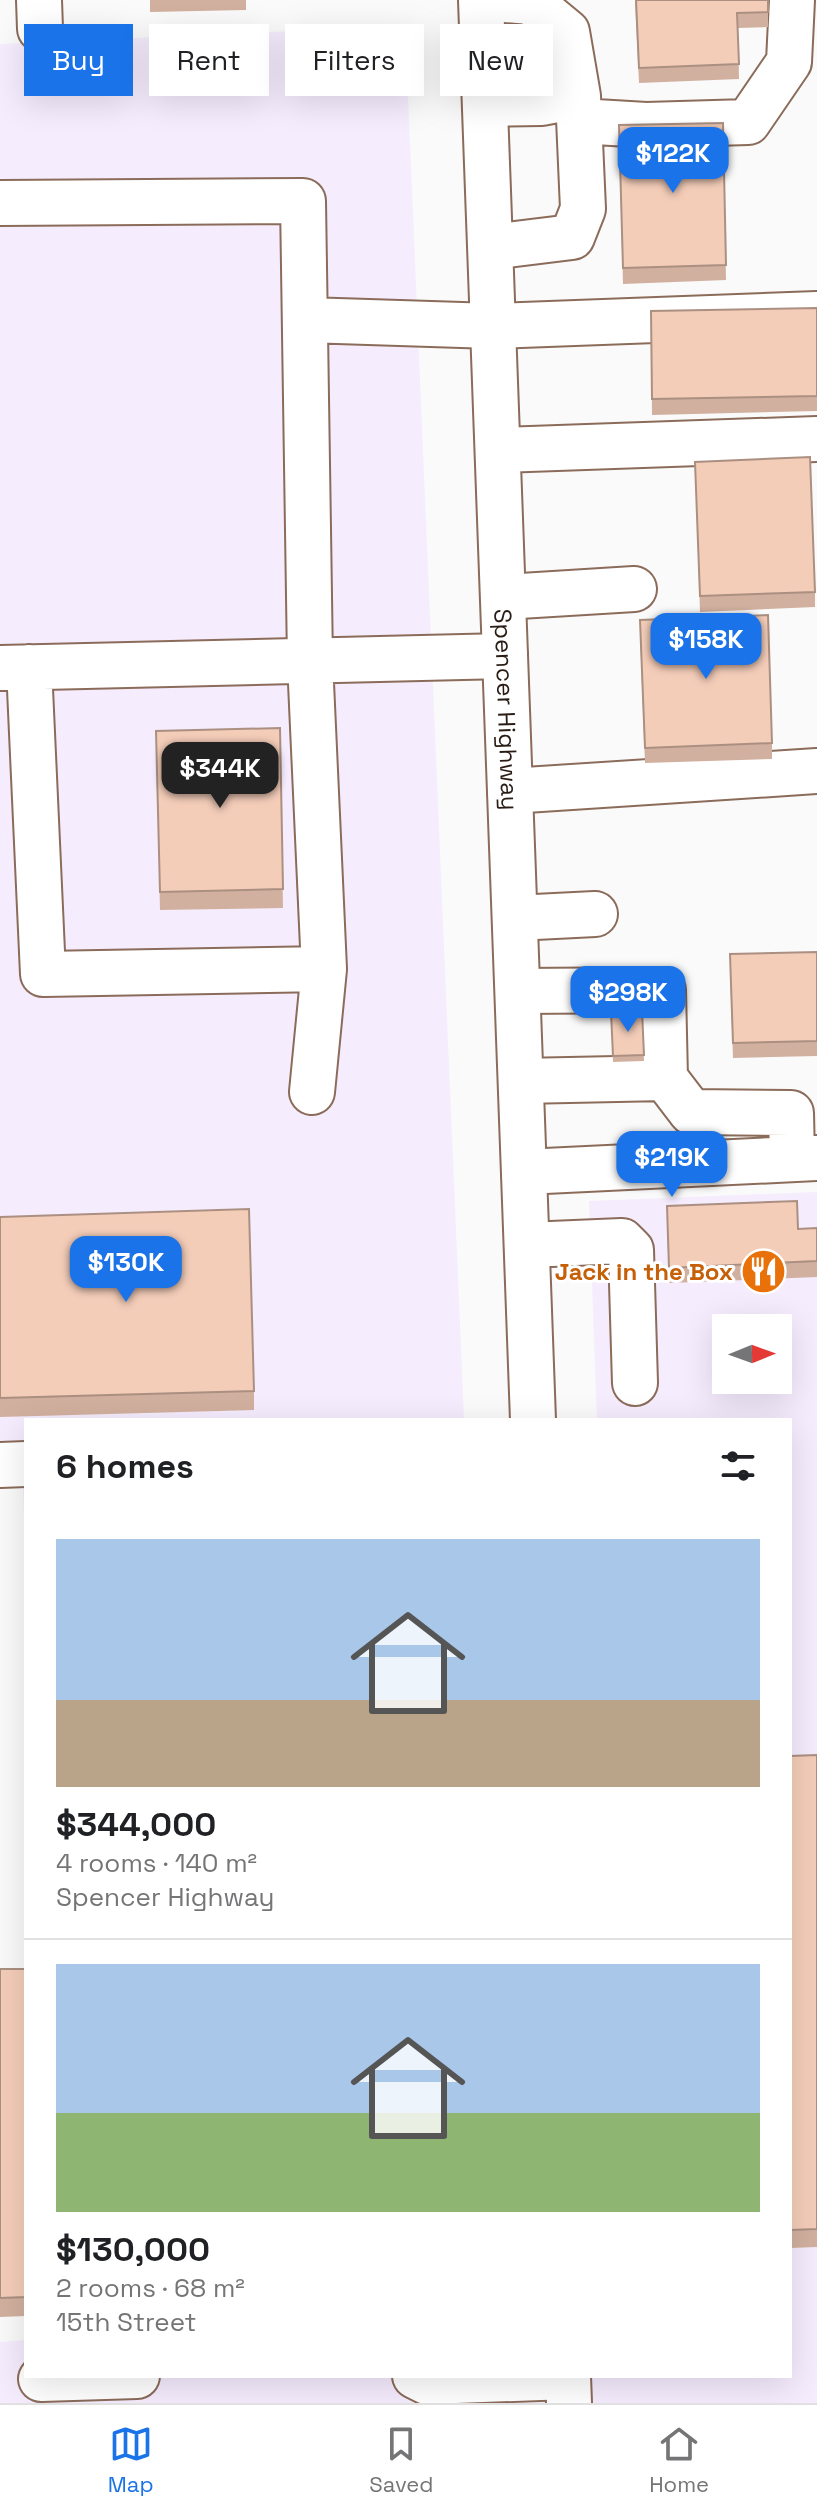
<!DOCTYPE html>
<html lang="en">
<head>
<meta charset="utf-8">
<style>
	:root { --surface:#fff; --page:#f2f2f2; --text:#202124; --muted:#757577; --line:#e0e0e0; --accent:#1a73e8 }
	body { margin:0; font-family:"Space Grotesk",sans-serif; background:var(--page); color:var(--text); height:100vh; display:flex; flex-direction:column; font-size:30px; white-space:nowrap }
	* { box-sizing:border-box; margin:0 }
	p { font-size:26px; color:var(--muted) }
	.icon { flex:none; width:44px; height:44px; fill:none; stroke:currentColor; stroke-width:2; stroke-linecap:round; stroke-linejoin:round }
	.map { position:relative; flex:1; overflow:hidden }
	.sheet { position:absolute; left:24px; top:1418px; width:768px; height:960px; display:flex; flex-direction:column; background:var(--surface); border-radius:0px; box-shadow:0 8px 32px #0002 }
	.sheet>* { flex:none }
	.hud { position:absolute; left:24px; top:24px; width:770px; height:72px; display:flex; gap:16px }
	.needle { width:52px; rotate:89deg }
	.buttons { position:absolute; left:712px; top:1314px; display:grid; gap:16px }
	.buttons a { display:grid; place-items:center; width:80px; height:80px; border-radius:0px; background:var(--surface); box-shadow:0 8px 32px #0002; font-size:40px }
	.price { position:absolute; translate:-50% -68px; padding:0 18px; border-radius:16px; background:var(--accent); color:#fff; font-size:26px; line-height:52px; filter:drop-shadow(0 2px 4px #0008) }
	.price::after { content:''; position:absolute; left:50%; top:48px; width:24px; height:18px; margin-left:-12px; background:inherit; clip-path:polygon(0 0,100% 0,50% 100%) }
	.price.active { background:#222; color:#fff }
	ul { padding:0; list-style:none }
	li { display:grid; align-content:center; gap:16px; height:424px; padding:0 32px }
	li+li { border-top:2px solid var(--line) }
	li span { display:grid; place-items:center; height:248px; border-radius:0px; color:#555 }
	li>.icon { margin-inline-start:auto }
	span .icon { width:144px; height:144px; fill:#fffc; stroke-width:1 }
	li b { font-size:34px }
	h2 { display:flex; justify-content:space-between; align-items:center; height:96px; padding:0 32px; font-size:34px }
	.chip { padding:0 28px; border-radius:0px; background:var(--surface); box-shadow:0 8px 32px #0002; font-size:28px; line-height:72px }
	.chip.active { background:var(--accent); color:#fff }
	.menu { display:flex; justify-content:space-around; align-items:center; height:112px; border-top:2px solid var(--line); background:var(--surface); font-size:22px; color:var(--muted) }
	.menu a { display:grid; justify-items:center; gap:4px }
	.menu .active { color:var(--accent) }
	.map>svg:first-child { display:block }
	.commercial { fill:#f5ecfd; fill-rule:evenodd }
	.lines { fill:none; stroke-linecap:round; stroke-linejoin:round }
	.minor-casing { stroke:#8b6b5a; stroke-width:48 }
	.major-casing { stroke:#8b6b5a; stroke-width:48 }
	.minor { stroke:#fff; stroke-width:44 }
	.major { stroke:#fff; stroke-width:44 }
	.wall { fill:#d2b09f }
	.building { fill:#f4cdb9; stroke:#ab9082; stroke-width:2 }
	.labels { text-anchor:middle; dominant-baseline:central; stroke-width:6; stroke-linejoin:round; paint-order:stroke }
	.street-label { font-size:24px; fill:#291c15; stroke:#fff }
	.food-label { font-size:24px; font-weight:bold; fill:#c56008; stroke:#fff; text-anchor:end }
</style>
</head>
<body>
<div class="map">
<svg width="817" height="2403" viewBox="0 0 817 2403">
	<rect width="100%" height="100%" fill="#fafafa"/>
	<path class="commercial" d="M405,26L464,1420H26V1561L21,1442H0V44Z
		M817,1192V2403H0V2342L26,2340V2376H790V1420H597L589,1201ZM726,1328H778V1380H726Z"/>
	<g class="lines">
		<defs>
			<path id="minor" d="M39,0L40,29
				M485,104L542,103L578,96
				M579,121L646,125L748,122L789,62L792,0
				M0,203L303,201L310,661L324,969L43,974L29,667
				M491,247L572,237L583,209L578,96L567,32L531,2L505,0
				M306,320L493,326L817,314
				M498,450L817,439
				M503,597L634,589
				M0,668L505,656
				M510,791L817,771
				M515,918L595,914
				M518,991L663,990L665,1078L521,1081
				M665,1078L691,1112L791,1113L792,1159
				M312,1092L324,969
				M524,1172L817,1158
				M527,1245L622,1241L631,1250L635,1383
				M0,1465L26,1464
				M415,2376L427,2382L568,2377
				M41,2379L137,2376"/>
			<g id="major">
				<path id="s1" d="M481,0L533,1420"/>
				<path d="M568,2376L569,2403"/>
			</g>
		</defs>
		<use href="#minor" class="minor-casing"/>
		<use href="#major" class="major-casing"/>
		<use href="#minor" class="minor"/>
		<use href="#major" class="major"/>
	</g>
	<path class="wall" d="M150,0H246V10L150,12Z
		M635,0H768V27L738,28L739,79L639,83Z
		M723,123L726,280L623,284L619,141Z
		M817,308V411L652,415L651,311Z
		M695,462L815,592V607L700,612Z
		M640,635L772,743V759L645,763Z
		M280,728L283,908L160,910L156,731Z
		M817,952V1056L733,1058L730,970Z
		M642,1011L644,1061L613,1062L611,1012Z
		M0,1217L254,1391V1410L0,1417Z
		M667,1221L798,1229L817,1228V1277L669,1283Z
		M817,1755V2247L790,2248V1756Z
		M0,1969H26V2316L0,2317Z"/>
	<path class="building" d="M636,0H768V12L737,13L739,64L639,68Z
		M723,123L726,265L623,268L619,125Z
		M817,308V396L652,399L651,311Z
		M810,457L815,592L700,596L695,462Z
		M768,615L772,743L645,748L640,620Z
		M280,728L283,889L160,892L156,731Z
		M817,952V1041L733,1043L730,954Z
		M642,1011L644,1055L613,1056L611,1012Z
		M797,1201L798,1229L817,1228V1261L669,1268L667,1206Z
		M249,1209L254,1391L0,1398V1217Z
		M817,1755V2229L790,2230V1756Z
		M0,1969H26V2297L0,2298Z"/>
	<defs>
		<symbol id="restaurant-disc" viewBox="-11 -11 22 22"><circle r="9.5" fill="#e8710a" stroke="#fff"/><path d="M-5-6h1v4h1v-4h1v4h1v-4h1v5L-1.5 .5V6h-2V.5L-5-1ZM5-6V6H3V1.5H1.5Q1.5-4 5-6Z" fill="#fff"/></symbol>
	</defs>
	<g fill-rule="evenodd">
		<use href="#restaurant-disc" x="738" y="1246" width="51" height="51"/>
	</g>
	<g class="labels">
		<g class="street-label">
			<text stroke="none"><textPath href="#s1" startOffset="710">Spencer Highway</textPath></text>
		</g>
		<g class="food-label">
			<text x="733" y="1271">Jack in the Box</text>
		</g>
	</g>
</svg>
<div class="buttons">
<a><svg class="needle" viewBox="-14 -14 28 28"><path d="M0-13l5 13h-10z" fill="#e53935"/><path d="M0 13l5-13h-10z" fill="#757577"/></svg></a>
</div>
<b class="price" style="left:673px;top:195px">$122K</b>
<b class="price" style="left:706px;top:681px">$158K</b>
<b class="price active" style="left:220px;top:810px">$344K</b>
<b class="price" style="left:628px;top:1034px">$298K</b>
<b class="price" style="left:672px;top:1199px">$219K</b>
<b class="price" style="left:126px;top:1304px">$130K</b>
<div class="hud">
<a class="chip active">Buy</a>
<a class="chip">Rent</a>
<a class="chip">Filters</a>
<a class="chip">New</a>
</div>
<section class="sheet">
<h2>6 homes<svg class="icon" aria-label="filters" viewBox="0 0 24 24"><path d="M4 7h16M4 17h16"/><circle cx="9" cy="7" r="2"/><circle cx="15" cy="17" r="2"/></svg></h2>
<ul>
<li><span style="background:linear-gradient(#a9c7e8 65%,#b9a48a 0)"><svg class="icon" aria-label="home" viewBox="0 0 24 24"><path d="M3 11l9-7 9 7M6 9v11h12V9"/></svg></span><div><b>$344,000</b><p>4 rooms · 140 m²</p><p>Spencer Highway</p></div></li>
<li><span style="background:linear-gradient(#a9c7e8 60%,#8fb573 0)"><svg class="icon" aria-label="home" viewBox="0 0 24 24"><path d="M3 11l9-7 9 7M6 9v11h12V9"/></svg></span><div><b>$130,000</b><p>2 rooms · 68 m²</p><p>15th Street</p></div></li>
</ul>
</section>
</div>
<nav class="menu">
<a class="active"><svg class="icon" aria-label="map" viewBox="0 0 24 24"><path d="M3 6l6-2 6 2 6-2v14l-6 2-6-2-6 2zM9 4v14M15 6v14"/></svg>Map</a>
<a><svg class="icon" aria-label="saved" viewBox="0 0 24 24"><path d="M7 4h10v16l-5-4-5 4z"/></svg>Saved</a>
<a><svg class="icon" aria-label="home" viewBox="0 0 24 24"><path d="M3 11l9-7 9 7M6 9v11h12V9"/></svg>Home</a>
</nav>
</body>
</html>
